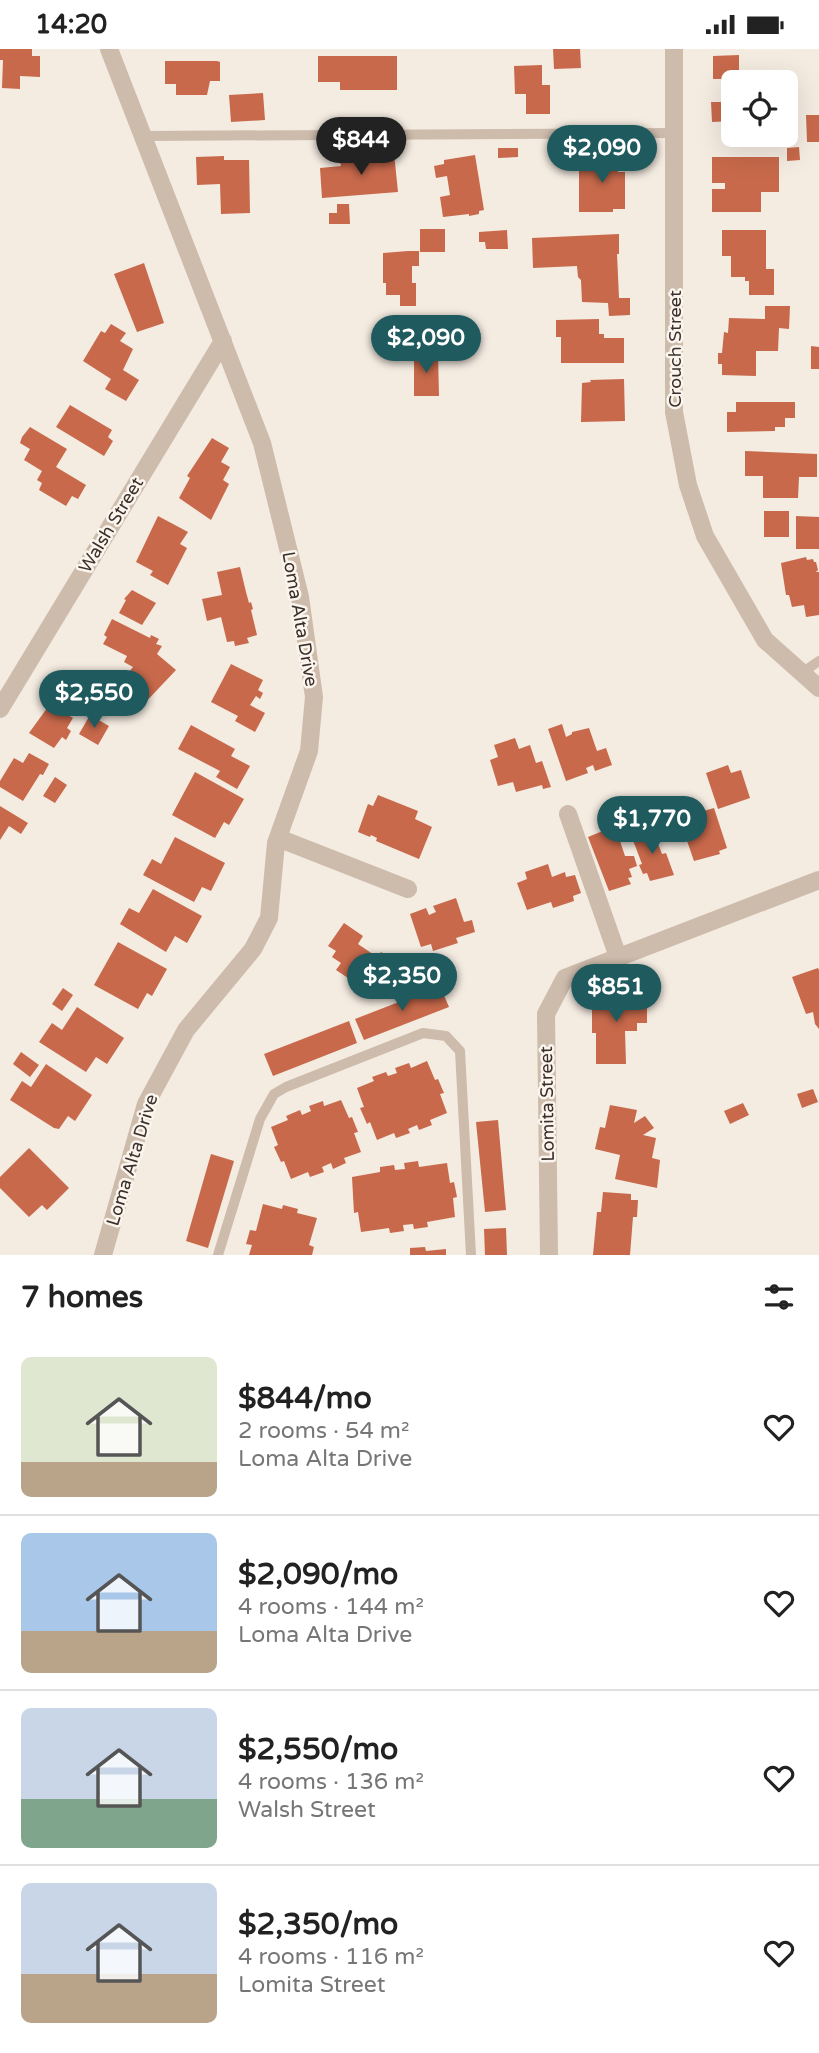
<!DOCTYPE html>
<html lang="en">
<head>
<meta charset="utf-8">
<style>
	:root { --surface:#fff; --page:#f6f6f6; --text:#222; --muted:#767676; --line:#e0e0e0; --accent:#1f5a5e }
	body { margin:0; font-family:"Varela Round",sans-serif; background:var(--page); color:var(--text); height:100vh; display:flex; flex-direction:column; font-size:26px; white-space:nowrap }
	* { box-sizing:border-box; margin:0 }
	p { font-size:23px; color:var(--muted) }
	.icon { flex:none; width:38px; height:38px; fill:none; stroke:currentColor; stroke-width:2; stroke-linecap:round; stroke-linejoin:round }
	.map { position:relative; height:1206px; overflow:hidden }
	.panel { display:flex; flex-direction:column; background:var(--surface); flex:1 }
	.panel>* { flex:none }
	.tools { position:absolute; left:721px; top:21px; display:grid; gap:14px }
	.tools a { display:grid; place-items:center; width:77px; height:77px; border-radius:10px; background:var(--surface); box-shadow:0 7px 28px #0002; font-size:35px }
	.price { position:absolute; translate:-50% -60px; padding:0 16px; border-radius:24px; background:var(--accent); color:#fff; font-size:23px; line-height:46px; filter:drop-shadow(0 2px 4px #0008) }
	.price::after { content:''; position:absolute; left:50%; top:42px; width:21px; height:16px; margin-left:-10px; background:inherit; clip-path:polygon(0 0,100% 0,50% 100%) }
	.price.selected { background:#222; color:#fff }
	ul { padding:0; list-style:none }
	li { display:flex; align-items:center; gap:21px; height:175px; padding:0 21px }
	li+li { border-top:2px solid var(--line) }
	li span { display:grid; place-items:center; flex:none; width:196px; height:140px; border-radius:10px; color:#555 }
	li>.icon { margin-inline-start:auto }
	span .icon { width:84px; height:84px; fill:#fffc; stroke-width:1 }
	li b { font-size:30px }
	h2 { display:flex; justify-content:space-between; align-items:center; height:84px; padding:0 21px; font-size:30px }
	.status { display:flex; justify-content:space-between; align-items:center; height:49px; padding:0 35px; background:var(--surface); direction:ltr }
	.status svg { height:19px; fill:currentColor }
	.map>svg:first-child { display:block }
	.building { fill:#c8694b }
	.lines { fill:none; stroke-linecap:round; stroke-linejoin:round }
	.service { stroke:#cdbbac; stroke-width:10 }
	.minor { stroke:#cdbbac; stroke-width:18 }
	.tertiary { stroke:#cdbbac; stroke-width:18 }
	.labels { text-anchor:middle; dominant-baseline:central; stroke-width:5; stroke-linejoin:round; paint-order:stroke }
	.street-label { font-size:18px; fill:#3b302b; stroke:#fbf5ee }
</style>
</head>
<body>
<div class="status"><b>14:20</b><svg viewBox="0 0 49 12"><path d="M0 12V9h3v3zM5 12V6h3v6zM10 12V3h3v9zM15 12V0h3v12zM26 1h20v11H26zM47 4h2v5h-2z"/></svg></div>
<div class="map">
<svg width="819" height="1206" viewBox="0 0 819 1206">
	<rect width="100%" height="100%" fill="#f4ebe1"/>
	<path class="building" d="M0,0H32V7H40V28L20,27V40L2,39L3,11H0Z
		M553,0H580L581,19L554,20Z
		M739,6V25H747V33H733V72L712,73L711,53H722L721,30H713V7Z
		M318,7H397V41H340V33H318Z
		M165,12H217L220,13V32H210L207,46H176V35H165Z
		M542,16V36H550V65H526V45H515L514,17Z
		M263,44L265,71L231,73L229,46Z
		M806,66H819V93H807Z
		M799,98L800,111L787,112V99Z
		M498,99H518V108L498,109Z
		M593,103H618V123H625V160H613V163H579V119H593Z
		M394,104L398,143L322,149L320,119L341,117L340,113L367,111V107Z
		M475,106L484,161L479,162V165L469,167V165L443,168L440,148L450,146L447,127L436,129L434,117L444,115V111Z
		M224,107V111H249L250,164L221,165L220,135L197,136L196,108Z
		M712,108H779V143H761V163H712V140H725V134H712Z
		M337,155H349L350,175H329V164H337Z
		M420,180H445V203H420Z
		M507,181L508,200H486L485,193H479V183Z
		M722,181H766V220H774V246H749V232H745V228H731V207H722Z
		M619,185V205H617L619,249H630V266L609,267L608,254L582,253L581,231L578,228L577,217L533,219L532,189Z
		M408,202H419V217H412V234H416V257H400V246H386V234H383V204Z
		M144,214L164,274L137,283L114,225Z
		M765,257H790L789,280L779,279L778,302H756V327L722,326V315H718V304H722L724,283L728,284L729,269L765,270Z
		M599,270V285H604V289H624V314H561V288H556V271Z
		M111,275L126,284L120,292L133,300L123,321L139,331L126,352L105,340L111,330L83,312L101,282L105,284Z
		M811,297L819,298V320H811Z
		M438,305L439,347H414V306Z
		M624,330L625,372L581,373L582,334L591,333L590,331Z
		M736,353H795V369H785V378H775V382L727,383V363H736Z
		M70,356L112,381L108,388L113,392L104,407L56,378Z
		M30,378L67,400L56,418L86,436L78,450L72,447L66,457L39,441L42,434L37,431L42,422L24,411L30,400L20,394L22,388Z
		M212,389L229,399L221,413L230,418L223,431L229,435L211,471L179,449L190,429L187,427Z
		M745,402L817,405V428H799L798,449H763V427H745Z
		M764,462H789V488H764Z
		M158,467L188,483L180,495L187,499L168,536L150,526L153,522L136,513Z
		M796,467L819,468V500H796Z
		M806,508L807,511L813,510L814,513H816L818,521L816,523H819V566L806,568L804,556L792,558L789,546H786L781,514Z
		M240,518L246,543L249,554L251,553L253,560L251,561L257,586L247,589L249,594L235,597L234,592L227,593L221,568L207,572L202,550L222,546L217,523Z
		M132,541L156,554L142,576L119,564L126,551L124,550Z
		M112,570L150,589L151,586L159,590L156,595L162,597L157,605L176,621L141,658L135,652L133,655L125,645L119,644L115,640L133,618L124,613L127,607L103,595L107,588L104,586Z
		M231,615L263,631L258,641L263,644L260,650L256,647L250,656L265,664L255,683L235,672L238,667L211,653Z
		M50,655L73,669L67,679L71,682L66,691L62,688L54,699L29,684Z
		M90,666L109,677L98,696L79,685Z
		M562,675L566,688L572,685V683L589,679L597,702L606,699L612,716L595,722L593,716L586,719L588,724L566,732L548,680Z
		M191,676L235,700L231,707L250,717L237,740L216,728L220,722L178,700Z
		M515,689L519,700L530,696L536,714L542,712L551,738L543,740L542,736L516,743L513,733L498,737L490,711L498,708L494,696Z
		M29,704L49,715L43,726L40,725L23,752L0,738V732L14,709L23,714Z
		M728,716L731,724L741,721L750,749L718,760L706,724Z
		M195,723L244,750L229,776L224,773L215,789L172,766Z
		M55,728L67,736L55,754L43,747Z
		M378,746L418,762L415,770L432,778L419,810L376,792L377,789L371,786L370,788L358,783L368,755L373,757Z
		M0,757L28,774L21,785L9,777L0,791Z
		M714,759L727,799L719,802L720,805L694,812L679,769Z
		M615,777L625,807H634L637,817L629,820L632,828L628,829L631,835L609,842L588,788Z
		M652,779L662,805L666,804L674,826L650,832L647,824L643,825L639,816L642,815L631,786Z
		M175,788L225,814L211,842L202,838L194,853L143,826L152,810L161,815Z
		M548,815L552,828L565,823L566,828L575,826L581,844L573,847L574,852L553,859L551,853L527,861L517,834L527,830L525,823Z
		M153,840L202,867L187,894L175,887L166,903L120,875L129,859L139,864Z
		M456,849L464,873L472,871L475,883L456,889L458,894L433,902L431,895L421,898L410,865L426,859L429,866L436,863L433,857Z
		M344,874L363,887L358,895L377,908L381,903L398,914L383,938L378,935L372,945L336,921L341,914L332,908L336,902L328,897Z
		M118,893L167,920L152,947L147,944L138,960L94,936Z
		M818,919L819,921V980L815,975L813,963L806,965L792,928Z
		M440,937L449,958L364,991L355,970Z
		M63,939L73,946L62,962L52,955Z
		M647,944V974H637V982H625L626,1015H596V984H592V945Z
		M77,958L124,989L107,1015L96,1008L86,1023L39,993L52,974L62,981Z
		M349,972L357,994L273,1027L264,1005Z
		M21,1003L39,1016L30,1028L13,1015Z
		M427,1012L435,1031L438,1030L444,1044L440,1045L447,1064L430,1071L432,1076L419,1081L417,1076L408,1080L410,1084L396,1089L394,1084L377,1091L370,1073L367,1075L360,1059L364,1058L357,1039L374,1032L372,1028L386,1023L388,1027L397,1024L395,1019L409,1014L411,1019Z
		M46,1015L92,1046L75,1072L68,1067L59,1080L54,1079L10,1051L22,1032L31,1038Z
		M813,1040L818,1053L802,1059L797,1045Z
		M341,1051L349,1069L352,1068L358,1083L354,1084L361,1103L344,1109L346,1114L333,1120L331,1114L322,1118L324,1123L310,1128L308,1123L291,1130L284,1112L281,1113L274,1098L278,1096L271,1078L288,1071L286,1067L300,1061L302,1066L311,1062L309,1057L323,1052L324,1057Z
		M743,1054L749,1066L730,1075L724,1062Z
		M610,1056L637,1061L634,1074L645,1067L654,1079L643,1086L656,1089L652,1109L660,1111L657,1139L615,1130L620,1106L595,1100L600,1078L605,1079Z
		M498,1071L506,1161L485,1163L476,1073Z
		M29,1099L69,1139L47,1161L42,1156L29,1168L0,1139V1128Z
		M211,1105L234,1112L208,1199L186,1192Z
		M418,1112L419,1118L447,1114L450,1134L454,1133L457,1148L453,1149L455,1168L427,1173L428,1178L414,1180L413,1175L403,1176L404,1182L390,1184L389,1179L361,1183L358,1163L354,1164L352,1128L380,1123V1118L394,1116L395,1121L405,1120L404,1114Z
		M603,1143L631,1145V1151H638L637,1168H633L630,1206H593L597,1163H601Z
		M263,1155L282,1160L283,1156L298,1160L297,1164L317,1169L309,1196L314,1198L312,1206H249L252,1196L246,1195L250,1181L256,1182Z
		M506,1179L507,1206H485L484,1180Z
		M425,1198L426,1202L446,1200V1206H410V1199Z"/>
	<g class="lines">
		<path class="service" d="M144,87L674,84
			M803,623L819,612
			M218,1206L260,1070L274,1045L286,1038L423,984L446,987L460,1002L471,1206"/>
		<path class="minor" d="M0,660L223,292
			M568,765L618,908
			M278,789L408,840
			M103,1206L146,1055L186,981L253,900L269,869L276,794L309,702L314,648L300,548L262,394L109,0
			M549,1206L546,965L565,929L819,831"/>
		<path class="tertiary" d="M674,0V363L688,436L705,487L765,591L819,639"/>
	</g>
	<g class="labels">
		<g class="street-label">
			<text transform="translate(675 300) rotate(-90)">Crouch Street</text>
			<text transform="translate(111 476) rotate(-59)">Walsh Street</text>
			<text transform="translate(300 570) rotate(80)">Loma Alta Drive</text>
			<text transform="translate(547 1055) rotate(-91)">Lomita Street</text>
			<text transform="translate(132 1111) rotate(-73)">Loma Alta Drive</text>
		</g>
	</g>
</svg>
<div class="tools">
<a><svg class="icon" aria-label="locate" viewBox="0 0 24 24"><circle cx="12" cy="12" r="6"/><path d="M12 2v4M12 18v4M2 12h4M18 12h4"/></svg></a>
</div>
<b class="price selected" style="left:361px;top:128px">$844</b>
<b class="price" style="left:602px;top:136px">$2,090</b>
<b class="price" style="left:426px;top:326px">$2,090</b>
<b class="price" style="left:94px;top:681px">$2,550</b>
<b class="price" style="left:652px;top:807px">$1,770</b>
<b class="price" style="left:402px;top:964px">$2,350</b>
<b class="price" style="left:616px;top:975px">$851</b>
</div>
<section class="panel">
<h2>7 homes<svg class="icon" aria-label="filters" viewBox="0 0 24 24"><path d="M4 7h16M4 17h16"/><circle cx="9" cy="7" r="2"/><circle cx="15" cy="17" r="2"/></svg></h2>
<ul>
<li><span style="background:linear-gradient(#dfe7d0 75%,#b9a48a 0)"><svg class="icon" aria-label="home" viewBox="0 0 24 24"><path d="M3 11l9-7 9 7M6 9v11h12V9"/></svg></span><div><b>$844/mo</b><p>2 rooms · 54 m²</p><p>Loma Alta Drive</p></div><svg class="icon" aria-label="heart" viewBox="0 0 24 24"><path d="M12 20l-8-8c-3-5 5-10 8-4 3-6 11-1 8 4z"/></svg></li>
<li><span style="background:linear-gradient(#a9c7e8 70%,#b9a48a 0)"><svg class="icon" aria-label="home" viewBox="0 0 24 24"><path d="M3 11l9-7 9 7M6 9v11h12V9"/></svg></span><div><b>$2,090/mo</b><p>4 rooms · 144 m²</p><p>Loma Alta Drive</p></div><svg class="icon" aria-label="heart" viewBox="0 0 24 24"><path d="M12 20l-8-8c-3-5 5-10 8-4 3-6 11-1 8 4z"/></svg></li>
<li><span style="background:linear-gradient(#c9d6e8 65%,#7fa58c 0)"><svg class="icon" aria-label="home" viewBox="0 0 24 24"><path d="M3 11l9-7 9 7M6 9v11h12V9"/></svg></span><div><b>$2,550/mo</b><p>4 rooms · 136 m²</p><p>Walsh Street</p></div><svg class="icon" aria-label="heart" viewBox="0 0 24 24"><path d="M12 20l-8-8c-3-5 5-10 8-4 3-6 11-1 8 4z"/></svg></li>
<li><span style="background:linear-gradient(#c9d6e8 65%,#b9a48a 0)"><svg class="icon" aria-label="home" viewBox="0 0 24 24"><path d="M3 11l9-7 9 7M6 9v11h12V9"/></svg></span><div><b>$2,350/mo</b><p>4 rooms · 116 m²</p><p>Lomita Street</p></div><svg class="icon" aria-label="heart" viewBox="0 0 24 24"><path d="M12 20l-8-8c-3-5 5-10 8-4 3-6 11-1 8 4z"/></svg></li>
</ul>
</section>
</body>
</html>
